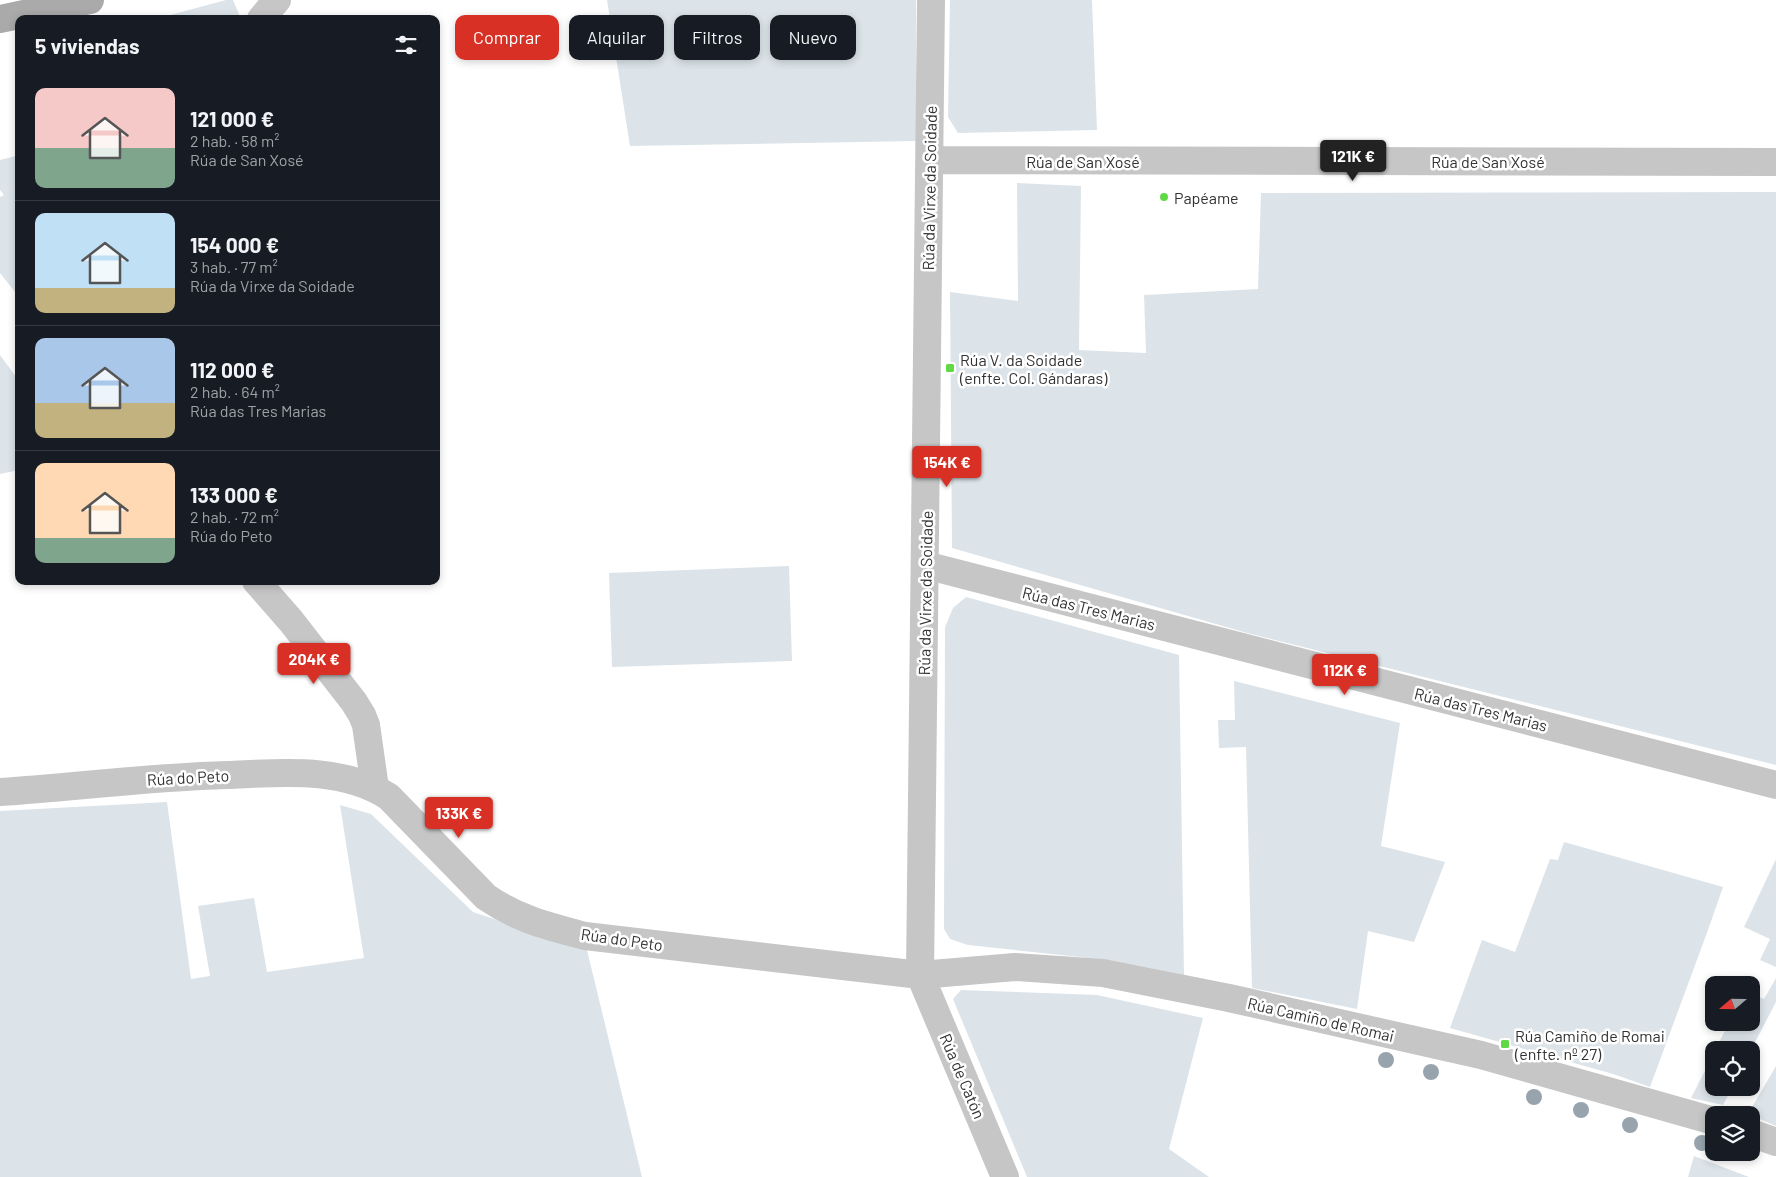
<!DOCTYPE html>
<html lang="es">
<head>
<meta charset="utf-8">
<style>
	:root { --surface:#171b24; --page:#242831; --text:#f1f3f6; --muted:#9ea1a6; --line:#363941; --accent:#d93025 }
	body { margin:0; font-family:Barlow,sans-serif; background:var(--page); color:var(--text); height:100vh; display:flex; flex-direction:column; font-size:19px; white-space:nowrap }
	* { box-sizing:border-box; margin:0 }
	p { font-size:16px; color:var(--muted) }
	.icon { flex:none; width:28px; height:28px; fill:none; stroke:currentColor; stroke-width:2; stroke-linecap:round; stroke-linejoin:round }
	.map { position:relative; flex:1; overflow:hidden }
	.panel { position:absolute; left:15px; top:15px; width:425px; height:570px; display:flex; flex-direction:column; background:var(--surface); border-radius:10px; box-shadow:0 2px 8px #0003 }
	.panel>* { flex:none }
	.top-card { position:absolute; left:455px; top:15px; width:475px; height:45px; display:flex; gap:10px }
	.needle { width:32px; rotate:250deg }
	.fabs { position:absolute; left:1705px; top:976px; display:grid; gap:10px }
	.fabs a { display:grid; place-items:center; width:55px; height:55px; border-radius:10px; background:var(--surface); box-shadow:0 2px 8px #0003; font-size:25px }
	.price { position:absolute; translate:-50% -42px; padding:0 11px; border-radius:5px; background:var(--accent); color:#fff; font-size:16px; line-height:32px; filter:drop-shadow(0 1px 2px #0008) }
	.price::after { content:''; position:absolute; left:50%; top:30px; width:15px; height:11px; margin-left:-8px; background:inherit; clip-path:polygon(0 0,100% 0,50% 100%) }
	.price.on { background:#222; color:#fff }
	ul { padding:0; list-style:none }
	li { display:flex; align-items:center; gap:15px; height:125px; padding:0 20px }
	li+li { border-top:1px solid var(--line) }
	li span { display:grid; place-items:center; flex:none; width:140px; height:100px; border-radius:10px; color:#555 }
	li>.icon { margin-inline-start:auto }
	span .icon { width:60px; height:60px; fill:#fffc; stroke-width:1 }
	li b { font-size:21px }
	h2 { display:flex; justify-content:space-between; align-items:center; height:60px; padding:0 20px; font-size:21px }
	.chip { padding:0 18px; border-radius:10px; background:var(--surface); box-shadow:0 2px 8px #0003; font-size:18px; line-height:45px }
	.chip.on { background:var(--accent); color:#fff }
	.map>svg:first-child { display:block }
	.green { fill:#dce4e9 }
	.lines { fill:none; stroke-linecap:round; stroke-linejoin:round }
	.minor { stroke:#c6c6c6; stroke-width:28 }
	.major { stroke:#aaa; stroke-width:28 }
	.tree { fill:#97a4ae }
	.poi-dot { fill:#61d945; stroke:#fff; stroke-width:2 }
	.labels { text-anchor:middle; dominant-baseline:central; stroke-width:5; stroke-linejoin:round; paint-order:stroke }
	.street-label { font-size:16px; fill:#323232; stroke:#fff }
	.poi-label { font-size:16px; fill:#323232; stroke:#fff; text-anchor:start }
</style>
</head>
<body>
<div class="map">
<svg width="1776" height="1177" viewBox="0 0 1776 1177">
	<rect width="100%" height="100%" fill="#fff"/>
	<path class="green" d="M226,0H233L241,19H155Z
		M607,0H916V141L630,146Z
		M950,0H1092L1097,130L958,133L948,117Z
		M19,155V297L0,273V197L4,195L0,190V160Z
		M1017,183L1081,186L1079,350L1146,353L1144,295L1258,289L1261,193L1776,192V765L1247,633L952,548L950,292L1018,301Z
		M0,355L19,381V470L0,474Z
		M789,566L792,661L612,667L609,573Z
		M966,597L1179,655L1184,975L1108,960L968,945L950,939L944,929L945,627L953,608Z
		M1234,681L1400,723L1381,846L1445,862L1414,942L1368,931L1357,1009L1252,988L1246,747L1219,748L1218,720H1235Z
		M167,802L191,979L210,976L198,906L254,898L267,972L364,958L340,805L371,814L473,912L587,950L642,1177H0V811Z
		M1564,842L1723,887L1708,930L1650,1087L1613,1074L1450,1028L1482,940L1515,952L1550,859L1558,860Z
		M1776,859V967L1760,960L1770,939L1744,927Z
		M1776,978V1002L1751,1050H1715L1729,1023L1751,1022V993L1764,999Z
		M961,990L1097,995L1203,1018L1169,1149L1209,1177H1027L953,999Z
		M1714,1053V1088H1732L1723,1105L1691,1098Z
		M1776,1066V1126L1748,1114Z
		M1694,1156L1749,1177H1688Z"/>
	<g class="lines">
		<path class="minor" d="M931,0L920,975L1005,1177
			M261,19L277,0
			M930,160L1776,162
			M925,565L1776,785
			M256,581L291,621L354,702L362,715L366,725L375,788
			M0,792C76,787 151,777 227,775C280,773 342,766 389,797L486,897C518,919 547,926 585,936L920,975L1015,967L1103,973L1229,998L1481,1055L1714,1121
			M1751,1133L1776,1142"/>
		<path class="major" d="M0,19L90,0"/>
	</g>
	<g class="tree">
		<circle cx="1386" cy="1060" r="8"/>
		<circle cx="1431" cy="1072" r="8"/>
		<circle cx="1534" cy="1097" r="8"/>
		<circle cx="1581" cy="1110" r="8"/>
		<circle cx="1630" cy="1125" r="8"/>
		<circle cx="1702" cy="1143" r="8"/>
	</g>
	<g class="poi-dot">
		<circle cx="1164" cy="197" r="5"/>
		<rect x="945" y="363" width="10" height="10" rx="2.5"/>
		<rect x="1500" y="1039" width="10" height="10" rx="2.5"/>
	</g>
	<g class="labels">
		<g class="street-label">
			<text x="1083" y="161">Rúa de San Xosé</text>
			<text x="1488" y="161">Rúa de San Xosé</text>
			<text transform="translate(929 188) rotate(-89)">Rúa da Virxe da Soidade</text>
			<text transform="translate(925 593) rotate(-89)">Rúa da Virxe da Soidade</text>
			<text transform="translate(1089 608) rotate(14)">Rúa das Tres Marias</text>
			<text transform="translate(1481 709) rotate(14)">Rúa das Tres Marias</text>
			<text transform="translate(188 777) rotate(-3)">Rúa do Peto</text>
			<text transform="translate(622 939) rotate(8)">Rúa do Peto</text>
			<text transform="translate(1321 1019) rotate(13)">Rúa Camiño de Romai</text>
			<text transform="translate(963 1076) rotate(67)">Rúa de Catón</text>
		</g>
		<g class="poi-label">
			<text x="1174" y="197">Papéame</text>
			<text x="960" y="359">Rúa V. da Soidade<tspan x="960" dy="18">(enfte. Col. Gándaras)</tspan></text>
			<text x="1515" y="1035">Rúa Camiño de Romai<tspan x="1515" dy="18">(enfte. nº 27)</tspan></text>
		</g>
	</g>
</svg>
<div class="fabs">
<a><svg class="needle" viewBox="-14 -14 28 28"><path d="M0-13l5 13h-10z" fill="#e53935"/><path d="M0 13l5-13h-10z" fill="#9ea1a6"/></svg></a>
<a><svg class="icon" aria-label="locate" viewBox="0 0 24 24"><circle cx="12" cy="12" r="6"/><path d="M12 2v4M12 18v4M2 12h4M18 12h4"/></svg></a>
<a><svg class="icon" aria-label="layers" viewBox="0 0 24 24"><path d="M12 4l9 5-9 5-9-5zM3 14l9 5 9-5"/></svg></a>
</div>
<b class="price on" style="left:1353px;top:182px">121K €</b>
<b class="price" style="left:947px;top:488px">154K €</b>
<b class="price" style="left:314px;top:685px">204K €</b>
<b class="price" style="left:1345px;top:696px">112K €</b>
<b class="price" style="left:459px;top:839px">133K €</b>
<div class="top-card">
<a class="chip on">Comprar</a>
<a class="chip">Alquilar</a>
<a class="chip">Filtros</a>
<a class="chip">Nuevo</a>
</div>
<section class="panel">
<h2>5 viviendas<svg class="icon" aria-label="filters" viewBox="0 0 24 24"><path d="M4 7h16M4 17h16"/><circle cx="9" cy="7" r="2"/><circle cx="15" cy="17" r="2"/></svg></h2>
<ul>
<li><span style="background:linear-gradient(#f6c9c9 60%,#7fa58c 0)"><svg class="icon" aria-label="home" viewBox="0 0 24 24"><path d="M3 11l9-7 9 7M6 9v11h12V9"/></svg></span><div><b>121 000 €</b><p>2 hab. · 58 m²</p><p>Rúa de San Xosé</p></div></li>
<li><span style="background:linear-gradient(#bfe0f5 75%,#c2b280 0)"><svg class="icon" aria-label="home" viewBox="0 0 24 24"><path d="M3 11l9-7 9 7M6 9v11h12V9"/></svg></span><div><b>154 000 €</b><p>3 hab. · 77 m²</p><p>Rúa da Virxe da Soidade</p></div></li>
<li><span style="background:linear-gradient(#a9c7e8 65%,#c2b280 0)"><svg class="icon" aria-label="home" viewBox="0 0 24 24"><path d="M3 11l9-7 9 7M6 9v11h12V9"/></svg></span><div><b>112 000 €</b><p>2 hab. · 64 m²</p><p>Rúa das Tres Marias</p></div></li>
<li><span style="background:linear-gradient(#ffd9b3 75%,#7fa58c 0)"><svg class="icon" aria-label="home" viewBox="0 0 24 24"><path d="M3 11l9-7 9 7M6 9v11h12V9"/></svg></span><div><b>133 000 €</b><p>2 hab. · 72 m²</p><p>Rúa do Peto</p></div></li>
</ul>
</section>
</div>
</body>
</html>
